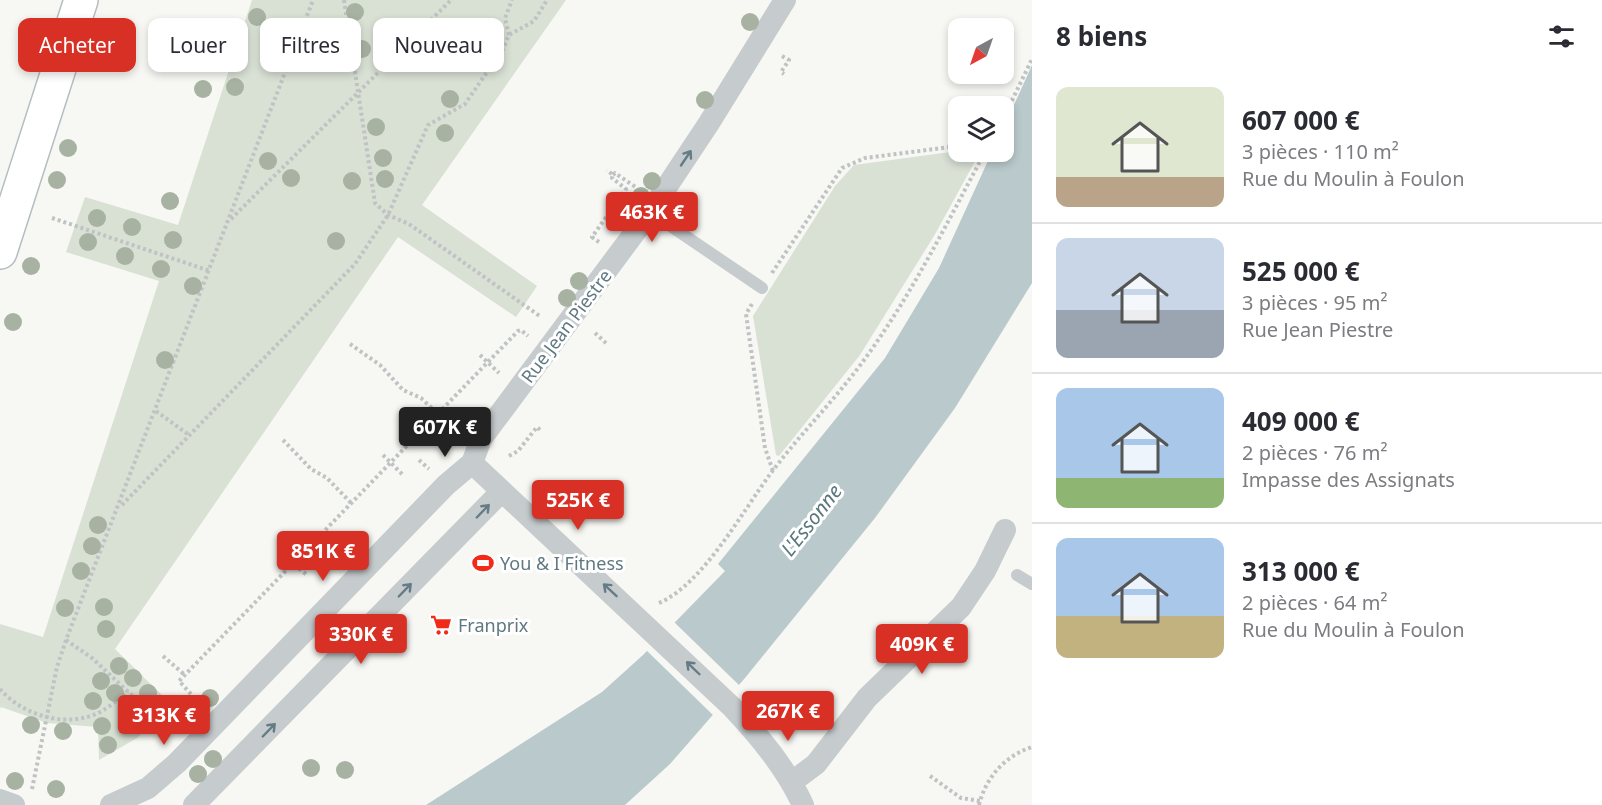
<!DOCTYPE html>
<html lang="fr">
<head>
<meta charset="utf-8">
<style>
	:root { --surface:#fff; --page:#f2f2f3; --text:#2b2b33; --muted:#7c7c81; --line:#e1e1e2; --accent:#d93025 }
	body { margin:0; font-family:"Noto Sans",sans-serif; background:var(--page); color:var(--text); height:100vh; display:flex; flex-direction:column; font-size:22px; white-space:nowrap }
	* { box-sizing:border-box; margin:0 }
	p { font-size:20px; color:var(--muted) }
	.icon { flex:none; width:33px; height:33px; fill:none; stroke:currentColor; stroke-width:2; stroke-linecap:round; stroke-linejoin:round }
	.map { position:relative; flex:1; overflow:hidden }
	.details { display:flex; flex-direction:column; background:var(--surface); width:570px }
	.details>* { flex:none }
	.top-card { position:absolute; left:18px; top:18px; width:570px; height:54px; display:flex; gap:12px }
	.needle { width:39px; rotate:220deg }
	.tools { position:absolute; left:948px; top:18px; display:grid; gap:12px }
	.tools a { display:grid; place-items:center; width:66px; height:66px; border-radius:12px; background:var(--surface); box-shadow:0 3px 9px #0003; font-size:30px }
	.price { position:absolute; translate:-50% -51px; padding:0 14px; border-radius:6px; background:var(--accent); color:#fff; font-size:20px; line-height:39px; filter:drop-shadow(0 2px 3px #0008) }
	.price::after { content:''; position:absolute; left:50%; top:36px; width:18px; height:14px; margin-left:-9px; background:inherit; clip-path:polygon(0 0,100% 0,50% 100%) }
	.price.selected { background:#222; color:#fff }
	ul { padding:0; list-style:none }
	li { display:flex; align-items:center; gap:18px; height:150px; padding:0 24px }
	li+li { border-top:2px solid var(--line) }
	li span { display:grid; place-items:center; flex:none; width:168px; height:120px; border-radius:12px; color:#555 }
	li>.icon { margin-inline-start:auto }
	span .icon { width:72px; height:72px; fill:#fffc; stroke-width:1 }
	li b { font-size:26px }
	h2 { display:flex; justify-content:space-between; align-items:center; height:72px; padding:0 24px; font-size:26px }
	.tag { padding:0 21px; border-radius:12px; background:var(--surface); box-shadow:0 3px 9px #0003; font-size:21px; line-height:54px }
	.tag.selected { background:var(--accent); color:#fff }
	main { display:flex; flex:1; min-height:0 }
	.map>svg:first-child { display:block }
	.green { fill:#d9e0d4 }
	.water { fill:#bacacc }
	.pier { fill:#f7f7f3 }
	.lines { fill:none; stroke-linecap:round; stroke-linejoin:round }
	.secondary-casing { stroke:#b6bdc0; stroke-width:36 }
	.path { stroke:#bfc3c4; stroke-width:4; stroke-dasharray:3 3; stroke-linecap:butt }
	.lane { stroke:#c6cbcd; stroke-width:12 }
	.street { stroke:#c6cbcd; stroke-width:22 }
	.secondary { stroke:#fff; stroke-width:33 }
	.tree { fill:#a8b2a2 }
	.oneway { stroke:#647c85 }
	.labels { text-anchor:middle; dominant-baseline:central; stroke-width:6; stroke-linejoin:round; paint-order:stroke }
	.street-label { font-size:18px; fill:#5f7881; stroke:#fff }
	.poi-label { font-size:18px; fill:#5f7881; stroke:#fff; text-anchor:start }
	.water-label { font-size:20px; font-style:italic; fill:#5a787c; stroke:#fff }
</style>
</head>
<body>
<main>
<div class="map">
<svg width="1032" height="805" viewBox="0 0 1032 805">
	<rect width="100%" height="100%" fill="#f7f7f3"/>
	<path class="green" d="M252,0H566L422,205L537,286L516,317L398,237L115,649L172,705L137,738L99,760L98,727L47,723L1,707L0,709V624L43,637L159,281L66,252L85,197L178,225Z
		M958,151L977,152L978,156L934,236L860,355L783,451L779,456L776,455L753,316L835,186L854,165Z"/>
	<path class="water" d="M1032,65V283L955,408L875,518L745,678L670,764L625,805H426L602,692L643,655L725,571L718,564L885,358L939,268L992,152H1004V127Z"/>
	<path class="pier" d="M673,621L741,687L715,717L645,649Z"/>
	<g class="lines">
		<defs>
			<path id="secondary" d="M0,252L81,0"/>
		</defs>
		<use href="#secondary" class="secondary-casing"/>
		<path class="path" d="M344,0L375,203L388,215L409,224L541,317
			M509,35L505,18L512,0
			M782,56L789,60L781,72L784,74
			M1004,117L1032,59
			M613,175L615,173L637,188
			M52,218L210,271
			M231,219L451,0
			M599,242L592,237L626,189L612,178L613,175L607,170
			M772,273L842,168L865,158L958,146
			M752,304L746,314L765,448L773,471
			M595,333L607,344
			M350,344L380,365L403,390L421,398L438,414
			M480,355L499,373
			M156,411L189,435
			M283,440L311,469L327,478L352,504
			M383,455L403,475
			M509,456L518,451L537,427L541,431
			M419,460L429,469
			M122,505L355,264L388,215L428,125L465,104L503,49L509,35L534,21L547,0
			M285,557L307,575
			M659,603C703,584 742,512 771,473C800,434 835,400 864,360C911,296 947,223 985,152
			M66,640L92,658L172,733
			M163,656L186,676
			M0,689C23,716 66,728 98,713C110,707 119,699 128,691
			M191,694L179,681L518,331L521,330L528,336
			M930,776L961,798L980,801
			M32,789L57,667L66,640L313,0
			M979,805C986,777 1005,756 1032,747"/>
		<path class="lane" d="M650,212L762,288
			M1017,575L1032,584"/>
		<path class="street" d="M472,463L481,439L650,212L709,123L785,0
			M472,463L732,707C760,737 786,768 803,805
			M792,782L816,764L867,698L961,607L985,571L1005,530
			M0,800L14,805
			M111,805L148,788L177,763L446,485L472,463
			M194,805L502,491"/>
		<use href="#secondary" class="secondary"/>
	</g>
	<g class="tree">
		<circle cx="355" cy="12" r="9"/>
		<circle cx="257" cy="17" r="9"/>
		<circle cx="750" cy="22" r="9"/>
		<circle cx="105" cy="30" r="9"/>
		<circle cx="362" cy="49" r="9"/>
		<circle cx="212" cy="55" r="9"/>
		<circle cx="94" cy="61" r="9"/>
		<circle cx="235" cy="87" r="9"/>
		<circle cx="203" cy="89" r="9"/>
		<circle cx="450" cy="99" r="9"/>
		<circle cx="705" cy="100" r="9"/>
		<circle cx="376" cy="127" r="9"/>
		<circle cx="445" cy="133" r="9"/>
		<circle cx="68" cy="148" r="9"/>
		<circle cx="383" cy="158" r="9"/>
		<circle cx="268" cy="161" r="9"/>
		<circle cx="291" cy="178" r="9"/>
		<circle cx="385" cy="179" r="9"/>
		<circle cx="57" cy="180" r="9"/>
		<circle cx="352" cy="181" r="9"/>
		<circle cx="652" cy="181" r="9"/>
		<circle cx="641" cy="196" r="9"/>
		<circle cx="170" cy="201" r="9"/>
		<circle cx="97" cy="218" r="9"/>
		<circle cx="132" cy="227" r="9"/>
		<circle cx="173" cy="240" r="9"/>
		<circle cx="336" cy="241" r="9"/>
		<circle cx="88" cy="242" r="9"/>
		<circle cx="125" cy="256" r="9"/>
		<circle cx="31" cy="266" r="9"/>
		<circle cx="161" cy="269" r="9"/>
		<circle cx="579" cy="281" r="9"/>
		<circle cx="193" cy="286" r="9"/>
		<circle cx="567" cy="298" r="9"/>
		<circle cx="13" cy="322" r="9"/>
		<circle cx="165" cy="360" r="9"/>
		<circle cx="98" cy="525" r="9"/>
		<circle cx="92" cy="546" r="9"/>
		<circle cx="81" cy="571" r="9"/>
		<circle cx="104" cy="607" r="9"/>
		<circle cx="65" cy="608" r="9"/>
		<circle cx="106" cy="629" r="9"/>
		<circle cx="119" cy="666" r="9"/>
		<circle cx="133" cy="678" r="9"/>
		<circle cx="101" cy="681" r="9"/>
		<circle cx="115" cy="693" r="9"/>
		<circle cx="148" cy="693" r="9"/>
		<circle cx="210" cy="698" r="9"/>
		<circle cx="93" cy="701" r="9"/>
		<circle cx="163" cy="706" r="9"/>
		<circle cx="131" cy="707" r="9"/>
		<circle cx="144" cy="721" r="9"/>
		<circle cx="31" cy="725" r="9"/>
		<circle cx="102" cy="726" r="9"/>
		<circle cx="63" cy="731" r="9"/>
		<circle cx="108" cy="745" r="9"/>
		<circle cx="213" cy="759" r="9"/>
		<circle cx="311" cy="768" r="9"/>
		<circle cx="345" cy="770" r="9"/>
		<circle cx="198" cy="774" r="9"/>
		<circle cx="15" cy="781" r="9"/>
		<circle cx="56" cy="789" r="9"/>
	</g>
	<defs><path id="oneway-shaft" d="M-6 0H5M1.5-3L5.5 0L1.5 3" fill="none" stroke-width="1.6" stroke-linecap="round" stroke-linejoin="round" transform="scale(1.5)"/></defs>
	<g class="oneway">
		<use href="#oneway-shaft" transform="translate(686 158) rotate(-56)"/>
		<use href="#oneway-shaft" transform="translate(483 511) rotate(-46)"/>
		<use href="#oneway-shaft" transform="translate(405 590) rotate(-46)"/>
		<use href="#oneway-shaft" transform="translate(610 590) rotate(-137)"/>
		<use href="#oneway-shaft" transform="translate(693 668) rotate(-136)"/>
		<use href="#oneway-shaft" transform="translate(269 730) rotate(-46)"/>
	</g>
	<defs>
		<symbol id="stadium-bare" viewBox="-9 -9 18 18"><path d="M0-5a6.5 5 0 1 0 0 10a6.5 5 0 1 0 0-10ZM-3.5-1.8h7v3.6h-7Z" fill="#f32a18" stroke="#fff" stroke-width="2.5" paint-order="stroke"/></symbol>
		<symbol id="supermarket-bare" viewBox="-9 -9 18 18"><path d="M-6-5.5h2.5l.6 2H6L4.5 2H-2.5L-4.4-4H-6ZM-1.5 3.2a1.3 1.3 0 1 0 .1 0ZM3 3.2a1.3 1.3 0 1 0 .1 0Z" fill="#f32a18" stroke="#fff" stroke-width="2.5" paint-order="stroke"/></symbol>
	</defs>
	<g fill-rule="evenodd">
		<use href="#stadium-bare" x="468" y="548" width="30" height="30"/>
		<use href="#supermarket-bare" x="426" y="610" width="30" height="30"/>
	</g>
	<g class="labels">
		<g class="street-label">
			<text transform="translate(566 326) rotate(-53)">Rue Jean Piestre</text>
		</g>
		<g class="poi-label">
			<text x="500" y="563">You &amp; I Fitness</text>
			<text x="458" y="625">Franprix</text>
		</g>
		<g class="water-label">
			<text transform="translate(811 520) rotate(-52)">L'Essonne</text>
		</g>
	</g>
</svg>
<div class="tools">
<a><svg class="needle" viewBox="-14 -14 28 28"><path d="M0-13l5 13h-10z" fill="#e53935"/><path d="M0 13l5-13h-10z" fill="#7c7c81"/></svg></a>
<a><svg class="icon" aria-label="layers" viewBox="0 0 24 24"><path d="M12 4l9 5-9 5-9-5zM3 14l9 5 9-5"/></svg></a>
</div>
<b class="price" style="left:652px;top:243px">463K €</b>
<b class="price selected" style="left:445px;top:458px">607K €</b>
<b class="price" style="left:578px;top:531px">525K €</b>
<b class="price" style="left:323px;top:582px">851K €</b>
<b class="price" style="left:361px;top:665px">330K €</b>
<b class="price" style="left:922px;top:675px">409K €</b>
<b class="price" style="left:788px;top:742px">267K €</b>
<b class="price" style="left:164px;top:746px">313K €</b>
<div class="top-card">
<a class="tag selected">Acheter</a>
<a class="tag">Louer</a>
<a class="tag">Filtres</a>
<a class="tag">Nouveau</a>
</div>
</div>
<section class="details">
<h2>8 biens<svg class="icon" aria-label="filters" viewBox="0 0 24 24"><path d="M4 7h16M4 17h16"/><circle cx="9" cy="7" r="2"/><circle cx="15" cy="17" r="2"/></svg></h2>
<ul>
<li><span style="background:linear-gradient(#dfe7d0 75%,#b9a48a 0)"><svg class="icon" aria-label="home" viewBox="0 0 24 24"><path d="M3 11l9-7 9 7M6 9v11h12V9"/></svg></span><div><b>607 000 €</b><p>3 pièces · 110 m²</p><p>Rue du Moulin à Foulon</p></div></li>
<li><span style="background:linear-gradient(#c9d6e8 60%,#9aa5b1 0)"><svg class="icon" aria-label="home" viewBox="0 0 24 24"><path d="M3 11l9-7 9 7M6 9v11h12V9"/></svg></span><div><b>525 000 €</b><p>3 pièces · 95 m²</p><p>Rue Jean Piestre</p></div></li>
<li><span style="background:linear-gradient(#a9c7e8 75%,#8fb573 0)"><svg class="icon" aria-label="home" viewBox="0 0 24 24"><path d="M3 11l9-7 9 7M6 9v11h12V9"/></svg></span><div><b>409 000 €</b><p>2 pièces · 76 m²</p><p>Impasse des Assignats</p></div></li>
<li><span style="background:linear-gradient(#a9c7e8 65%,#c2b280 0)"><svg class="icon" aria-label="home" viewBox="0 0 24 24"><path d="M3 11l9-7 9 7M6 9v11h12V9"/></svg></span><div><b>313 000 €</b><p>2 pièces · 64 m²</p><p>Rue du Moulin à Foulon</p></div></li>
</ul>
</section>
</main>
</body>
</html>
